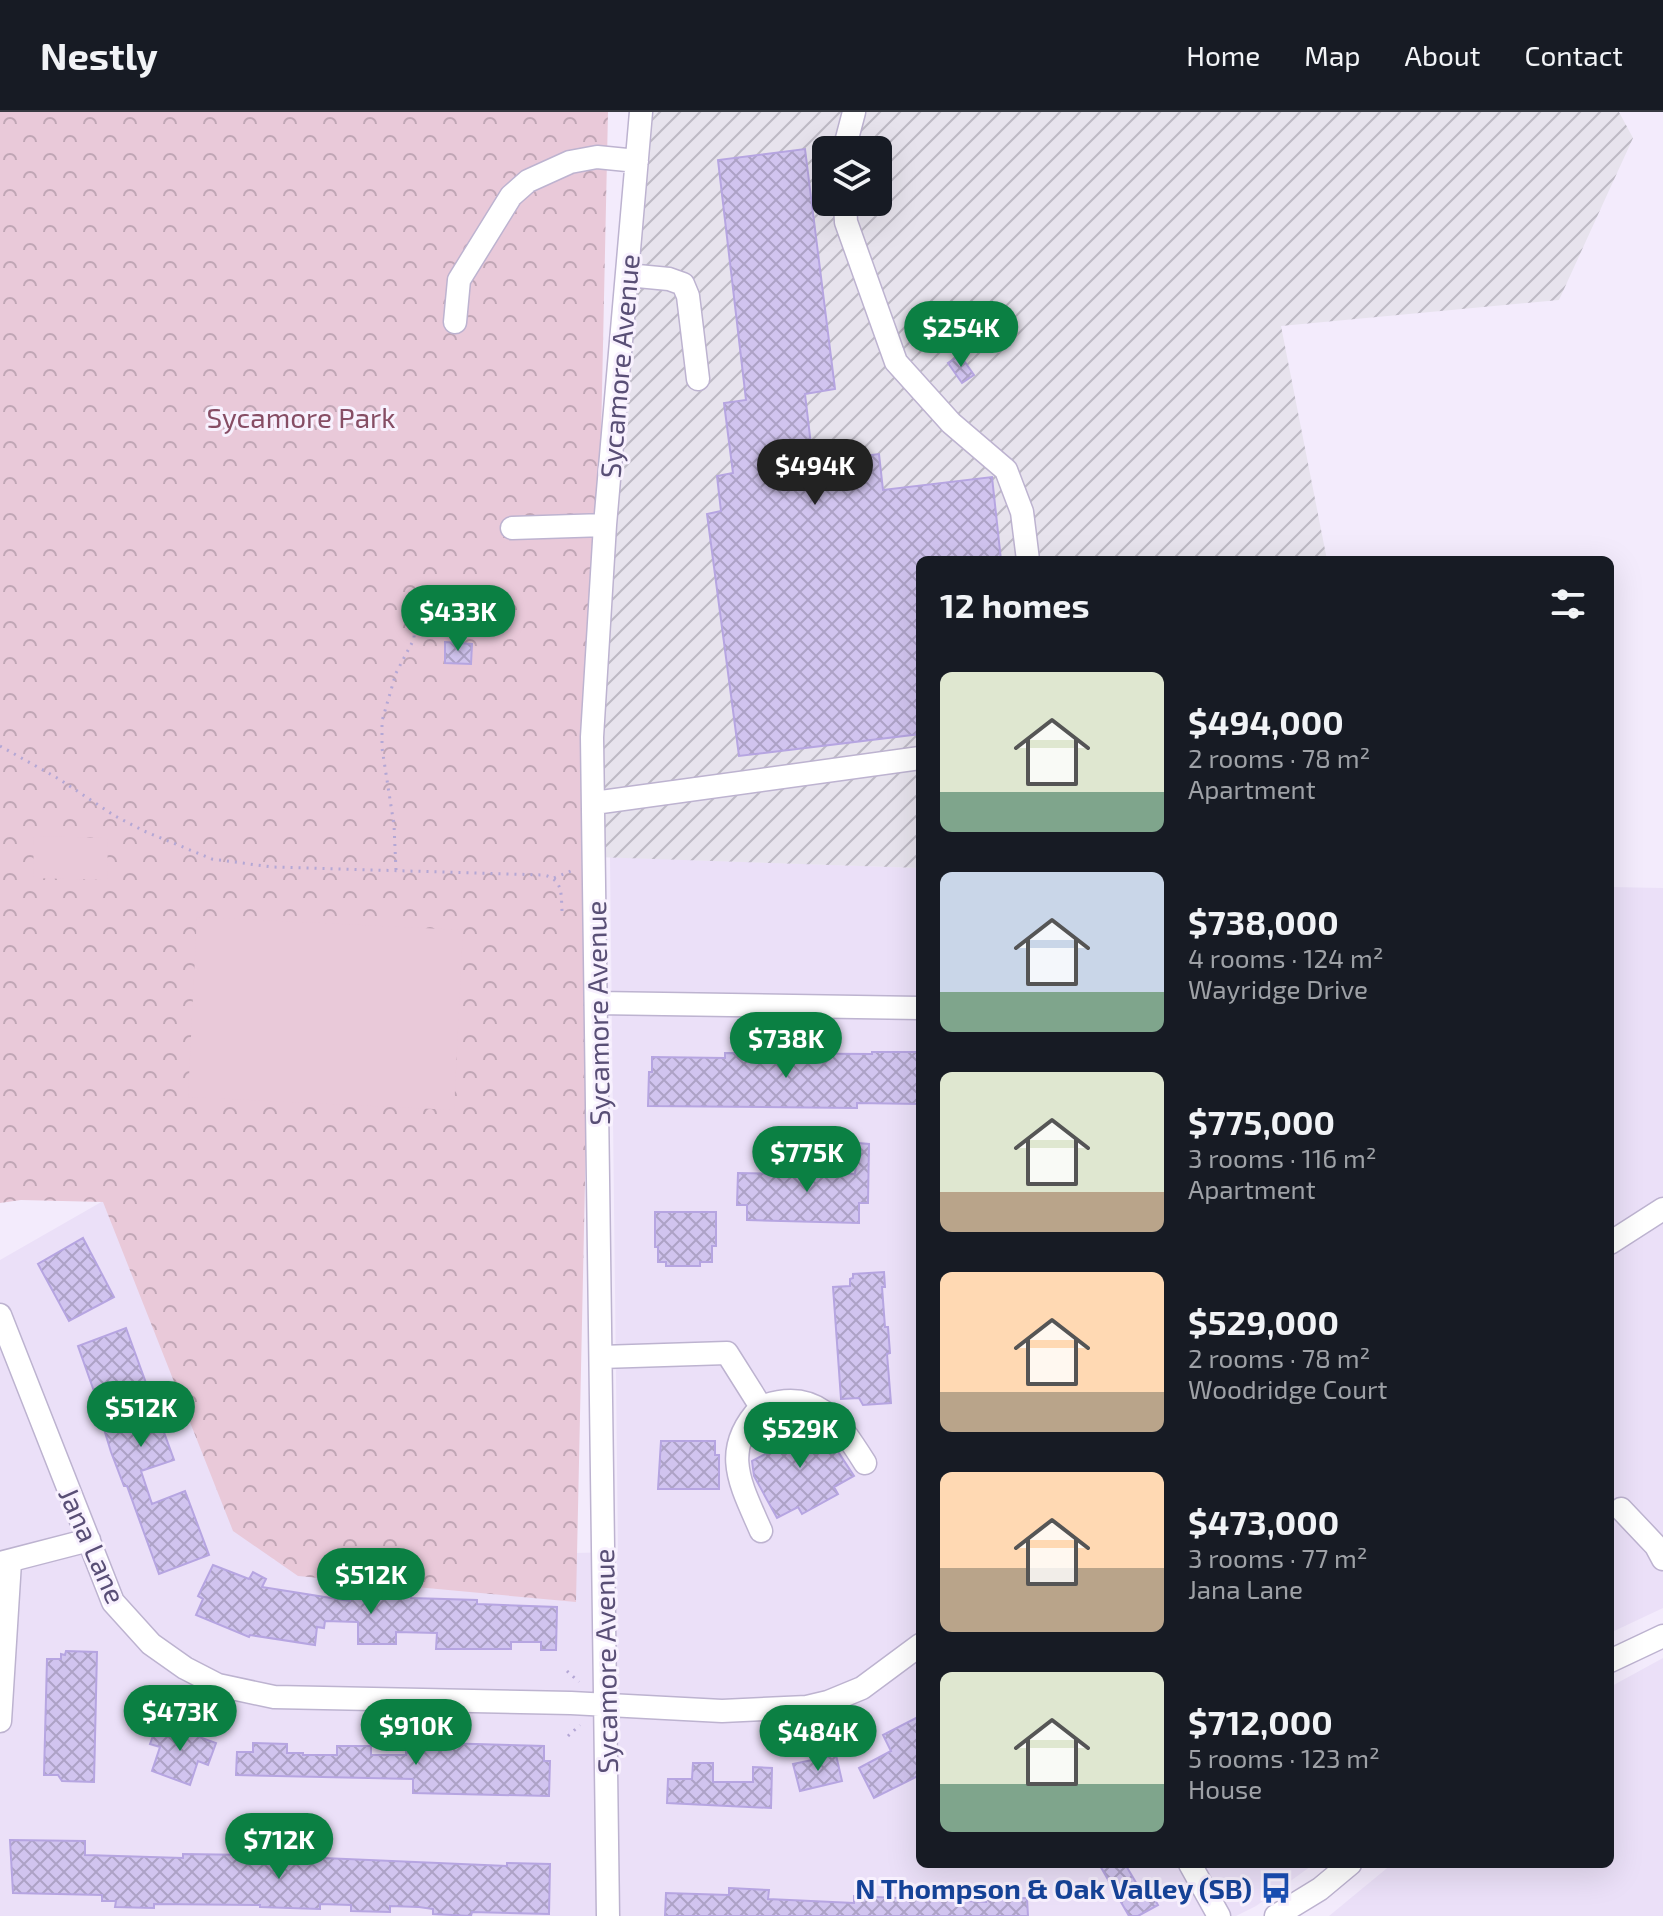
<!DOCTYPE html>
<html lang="en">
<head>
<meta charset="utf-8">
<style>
	:root { --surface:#171b24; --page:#20242c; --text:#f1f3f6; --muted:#9ea1a6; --line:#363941; --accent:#0b8043 }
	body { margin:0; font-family:"Exo 2",sans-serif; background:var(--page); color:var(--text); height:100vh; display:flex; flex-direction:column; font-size:30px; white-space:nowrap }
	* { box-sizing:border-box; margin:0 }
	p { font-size:26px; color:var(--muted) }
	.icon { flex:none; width:44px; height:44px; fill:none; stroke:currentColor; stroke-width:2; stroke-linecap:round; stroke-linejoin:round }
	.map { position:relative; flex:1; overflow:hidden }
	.details { position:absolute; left:916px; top:444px; width:698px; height:1312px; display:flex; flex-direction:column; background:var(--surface); border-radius:12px; box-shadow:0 8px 32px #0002 }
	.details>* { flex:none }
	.buttons { position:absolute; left:812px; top:24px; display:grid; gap:16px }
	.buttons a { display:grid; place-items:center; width:80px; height:80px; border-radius:12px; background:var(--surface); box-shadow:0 8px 32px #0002; font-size:40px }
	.price { position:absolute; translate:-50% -68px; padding:0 18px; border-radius:28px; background:var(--accent); color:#fff; font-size:26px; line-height:52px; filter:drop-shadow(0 2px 4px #0008) }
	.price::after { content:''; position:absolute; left:50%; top:48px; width:24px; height:18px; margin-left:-12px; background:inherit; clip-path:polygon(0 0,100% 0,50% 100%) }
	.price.active { background:#222; color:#fff }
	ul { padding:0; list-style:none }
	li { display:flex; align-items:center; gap:24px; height:200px; padding:0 24px }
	li span { display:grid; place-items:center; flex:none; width:224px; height:160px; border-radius:12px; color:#555 }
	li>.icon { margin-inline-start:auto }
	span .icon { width:96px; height:96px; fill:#fffc; stroke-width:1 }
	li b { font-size:34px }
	h2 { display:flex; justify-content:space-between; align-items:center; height:96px; padding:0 24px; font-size:34px }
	header { display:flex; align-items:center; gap:48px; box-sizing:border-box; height:112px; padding:0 40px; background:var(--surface); border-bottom:2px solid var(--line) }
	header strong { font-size:38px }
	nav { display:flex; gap:44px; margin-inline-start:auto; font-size:28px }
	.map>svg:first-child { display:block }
	.residential { fill:#ebe0f8 }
	.industrial { fill:url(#industrial-furrows); fill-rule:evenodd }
	.forest { fill:url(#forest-crowns) }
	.pitch { fill:#e9c9d9 }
	.building { fill:url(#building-cross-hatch); stroke:#b6a5e1; stroke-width:2 }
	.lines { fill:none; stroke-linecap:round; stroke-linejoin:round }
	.minor-casing { stroke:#bdb3d0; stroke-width:25 }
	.path { stroke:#b4a7d5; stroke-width:3; stroke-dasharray:2 6; stroke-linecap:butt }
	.minor { stroke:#fff; stroke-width:22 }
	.labels { text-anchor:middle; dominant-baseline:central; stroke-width:6; stroke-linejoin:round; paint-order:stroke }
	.street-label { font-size:28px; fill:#594f76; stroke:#f8f1fe }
	.park-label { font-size:28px; fill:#864d64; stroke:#f8f1fe }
	.transit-label { font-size:28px; font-weight:bold; fill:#164399; stroke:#f8f1fe; text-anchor:end }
</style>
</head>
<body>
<header>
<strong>Nestly</strong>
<nav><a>Home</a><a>Map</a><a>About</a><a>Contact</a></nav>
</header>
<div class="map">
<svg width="1663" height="1804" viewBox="0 0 1663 1804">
	<defs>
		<pattern id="industrial-furrows" width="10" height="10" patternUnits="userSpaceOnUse" patternTransform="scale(2)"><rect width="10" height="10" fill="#e7e3ed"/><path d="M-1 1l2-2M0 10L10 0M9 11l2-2" fill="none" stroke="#bebac5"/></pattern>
		<pattern id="forest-crowns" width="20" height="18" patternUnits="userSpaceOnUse" patternTransform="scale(2)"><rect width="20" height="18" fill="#e9c9d9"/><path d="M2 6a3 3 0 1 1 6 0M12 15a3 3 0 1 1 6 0" fill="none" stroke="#c0a6b5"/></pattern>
		<pattern id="building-cross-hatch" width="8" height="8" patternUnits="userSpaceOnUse" patternTransform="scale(2)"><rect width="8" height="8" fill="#d1c4ef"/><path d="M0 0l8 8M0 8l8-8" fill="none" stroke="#ada2c6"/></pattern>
	</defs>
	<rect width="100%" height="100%" fill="#f3ebfc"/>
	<path class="residential" d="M610,745L920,756V1752H1314L1256,1794L1236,1804H0V1148L103,1089L274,1448L618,1440Z
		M1610,775L1663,776V1496L1610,1521Z
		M1663,1546V1804H1329L1392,1752H1610V1575Z"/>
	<path class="industrial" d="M641,0H1619L1633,26L1559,188L1281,214L1327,448H920V756L595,745ZM826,38H878V90H826Z"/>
	<path class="forest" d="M0,0H608L576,1490L298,1464L233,1419L103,1090L21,1088L0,1091Z"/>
	<path class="pitch" d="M34,724L108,726L107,768L33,766Z
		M197,805L463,818L454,998L188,985Z"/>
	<path class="building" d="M805,37L835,277L805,282L813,350L879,342L883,378L992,365L1001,448H920V622L739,644L707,402L721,399L717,364L733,361L724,291L746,288L718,48Z
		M960,243L974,263L962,271L948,251Z
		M445,530L472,532L471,552L445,551Z
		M872,940H920V992L857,991V996L648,994L649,960H652V945L725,946V941L872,942Z
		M858,1031L869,1032L868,1091H859V1111L747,1108V1093H737L738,1061L789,1062V1058L855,1062Z
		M655,1100H716V1134H712V1150H700V1154H666V1150H658V1135H655Z
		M83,1126L114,1185L69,1209L38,1152Z
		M884,1160L885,1175H882L885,1215H888L890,1241L887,1242L891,1291L863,1293L859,1286L841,1287L833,1175L850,1174V1167L853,1166V1162Z
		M126,1216L174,1348L141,1359L152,1392L185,1379L209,1443L159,1462L127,1374H124L111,1340L104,1317L107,1316L78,1234Z
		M800,1312L805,1321L818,1313L825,1320L854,1364L834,1375L838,1382L802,1402L798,1395L777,1406L754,1364L752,1349L769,1340L764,1332Z
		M661,1329H715V1343H719V1377H658Z
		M213,1453L249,1467L253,1460L266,1467L262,1475L350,1489V1479H411V1486L477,1488V1492L557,1495L556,1538H541V1530H511V1537H436L437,1521L396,1520V1532H358V1510L325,1509L324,1516L317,1515L315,1533L250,1523L249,1525L196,1503L203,1487L198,1484Z
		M66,1539L97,1540L94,1670L62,1669L58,1663H44L47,1547H61V1542L65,1543Z
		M920,1604V1663L874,1686L859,1656L891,1639L883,1623Z
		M158,1610L216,1631L208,1653L198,1649L190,1673L152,1659L160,1635L150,1632Z
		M406,1630L544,1634V1649H550L549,1684L413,1681V1667L236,1663L237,1640H253V1631L287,1632V1641H303V1643H337V1634H371V1643H406Z
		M836,1643L842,1669L800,1679L793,1652Z
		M693,1651H713V1670H753V1655L772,1656L771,1696L667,1691L668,1667H692Z
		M10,1728L85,1729V1743L183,1746V1742L254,1743L507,1754V1751L550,1752L549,1802L472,1800L471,1804L433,1802V1797L419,1795L390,1794V1800L351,1799V1793L320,1792V1797L260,1795V1793L154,1792V1796L115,1795L116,1789H102V1783L13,1781Z
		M1099,1752H1125L1141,1779L1148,1775L1158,1793L1138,1804H1129Z
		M729,1776L769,1778L768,1787L854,1791V1784L986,1790V1787L1027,1786L1028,1804H665L666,1781L729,1783Z"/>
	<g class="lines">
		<defs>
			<path id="minor" d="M844,38L854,0
				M845,90L846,110L896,250L951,311L1006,358L1022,400L1028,448
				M627,163L669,167L683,172L688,184L698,267
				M455,210L459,168L511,84L528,69L570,50L597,45L637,49
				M512,416L605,413
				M594,691L920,646
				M597,891L920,896
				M1610,1131L1663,1097
				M0,1203L113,1490L151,1532L185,1556L218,1573L274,1585L571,1591L722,1599L807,1595L828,1590L862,1576L920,1533
				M601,1245L727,1241L761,1295C816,1274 839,1310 865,1351
				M761,1295C720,1338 740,1371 761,1419
				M1621,1397L1656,1434L1663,1447
				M0,1451L89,1428
				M1610,1549L1663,1524
				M0,1609L10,1450
				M1190,1752L1219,1804
				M608,1804L592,625L605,413L641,0
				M1276,1804L1320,1777L1350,1752"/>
		</defs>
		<use href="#minor" class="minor-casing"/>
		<path class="path" d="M0,634L59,667L115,704L144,719L212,747L272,755L544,763C563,768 561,781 562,799
			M396,758L394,713L382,636V609L396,561L414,527L415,492
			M554,766L573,758
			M567,1559L579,1570
			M568,1624L580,1613"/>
		<use href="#minor" class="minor"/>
	</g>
	<defs>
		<symbol id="bus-bare" viewBox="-9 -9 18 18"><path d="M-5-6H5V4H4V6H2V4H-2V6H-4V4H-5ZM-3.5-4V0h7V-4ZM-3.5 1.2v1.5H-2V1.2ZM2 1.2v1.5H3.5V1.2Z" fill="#1a4fb4" stroke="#f8f1fe" stroke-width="2.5" paint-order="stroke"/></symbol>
	</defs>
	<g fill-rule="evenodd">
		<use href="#bus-bare" x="1254" y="1754" width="44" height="44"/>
	</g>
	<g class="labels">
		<g class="street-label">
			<text transform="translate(619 254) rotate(-85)">Sycamore Avenue</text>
			<text transform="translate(597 901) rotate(-91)">Sycamore Avenue</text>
			<text transform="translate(93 1433) rotate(66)">Jana Lane</text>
			<text transform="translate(605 1549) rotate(-91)">Sycamore Avenue</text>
		</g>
		<g class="park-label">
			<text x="301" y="305">Sycamore Park</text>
		</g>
		<g class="transit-label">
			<text x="1252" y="1776">N Thompson &amp; Oak Valley (SB)</text>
		</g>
	</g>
</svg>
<div class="buttons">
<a><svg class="icon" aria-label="layers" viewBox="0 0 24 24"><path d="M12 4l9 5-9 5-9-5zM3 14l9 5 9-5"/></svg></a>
</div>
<b class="price" style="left:961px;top:257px">$254K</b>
<b class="price active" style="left:815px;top:395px">$494K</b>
<b class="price" style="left:458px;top:541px">$433K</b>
<b class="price" style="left:786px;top:968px">$738K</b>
<b class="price" style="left:807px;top:1082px">$775K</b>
<b class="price" style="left:141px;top:1337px">$512K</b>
<b class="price" style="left:800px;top:1358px">$529K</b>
<b class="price" style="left:371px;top:1504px">$512K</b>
<b class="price" style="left:180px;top:1641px">$473K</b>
<b class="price" style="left:416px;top:1655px">$910K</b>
<b class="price" style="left:818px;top:1661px">$484K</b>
<b class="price" style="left:279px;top:1769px">$712K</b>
<section class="details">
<h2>12 homes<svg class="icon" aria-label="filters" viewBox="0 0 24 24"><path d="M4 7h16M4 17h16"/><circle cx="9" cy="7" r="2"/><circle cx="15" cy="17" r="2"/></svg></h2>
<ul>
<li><span style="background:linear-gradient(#dfe7d0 75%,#7fa58c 0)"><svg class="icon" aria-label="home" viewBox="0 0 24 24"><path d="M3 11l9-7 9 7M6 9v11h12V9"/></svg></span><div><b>$494,000</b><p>2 rooms · 78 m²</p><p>Apartment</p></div></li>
<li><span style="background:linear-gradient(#c9d6e8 75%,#7fa58c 0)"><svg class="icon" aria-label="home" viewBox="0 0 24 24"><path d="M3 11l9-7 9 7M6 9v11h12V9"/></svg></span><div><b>$738,000</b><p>4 rooms · 124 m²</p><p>Wayridge Drive</p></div></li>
<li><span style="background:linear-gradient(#dfe7d0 75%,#b9a48a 0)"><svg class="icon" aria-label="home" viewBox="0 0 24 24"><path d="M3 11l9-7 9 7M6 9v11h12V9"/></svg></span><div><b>$775,000</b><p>3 rooms · 116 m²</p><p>Apartment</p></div></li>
<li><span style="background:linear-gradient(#ffd9b3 75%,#b9a48a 0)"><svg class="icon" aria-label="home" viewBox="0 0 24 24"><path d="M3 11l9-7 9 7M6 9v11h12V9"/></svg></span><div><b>$529,000</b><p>2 rooms · 78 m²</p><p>Woodridge Court</p></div></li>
<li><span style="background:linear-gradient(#ffd9b3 60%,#b9a48a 0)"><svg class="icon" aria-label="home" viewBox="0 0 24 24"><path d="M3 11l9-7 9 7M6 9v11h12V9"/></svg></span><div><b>$473,000</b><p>3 rooms · 77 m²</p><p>Jana Lane</p></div></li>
<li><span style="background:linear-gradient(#dfe7d0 70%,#7fa58c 0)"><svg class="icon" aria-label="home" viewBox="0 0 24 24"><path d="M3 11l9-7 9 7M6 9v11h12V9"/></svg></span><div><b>$712,000</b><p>5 rooms · 123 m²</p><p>House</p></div></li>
</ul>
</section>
</div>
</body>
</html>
